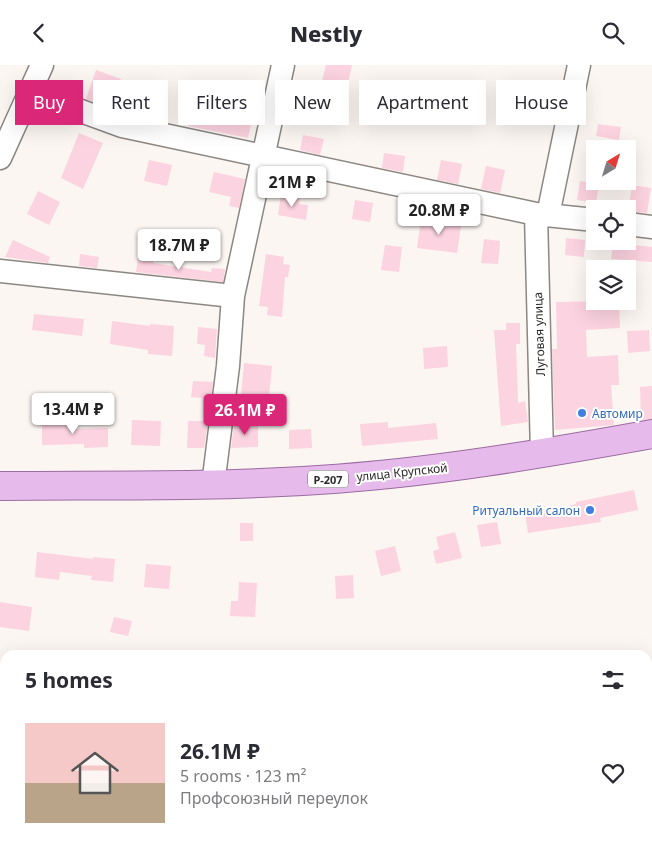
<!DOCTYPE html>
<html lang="en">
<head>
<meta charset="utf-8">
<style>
	:root { --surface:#fff; --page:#f7f7f7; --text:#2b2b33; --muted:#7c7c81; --line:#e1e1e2; --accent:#db2777 }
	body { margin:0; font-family:"Noto Sans",sans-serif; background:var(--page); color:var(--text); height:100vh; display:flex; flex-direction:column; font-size:19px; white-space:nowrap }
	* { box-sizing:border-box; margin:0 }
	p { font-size:16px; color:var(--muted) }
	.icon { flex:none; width:28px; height:28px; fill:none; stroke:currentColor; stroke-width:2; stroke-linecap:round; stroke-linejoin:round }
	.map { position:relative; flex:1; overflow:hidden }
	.details { position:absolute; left:0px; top:585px; width:652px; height:196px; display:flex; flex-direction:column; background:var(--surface); border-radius:15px 15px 0 0; box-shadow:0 5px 20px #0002 }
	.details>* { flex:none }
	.banner { position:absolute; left:15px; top:15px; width:622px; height:45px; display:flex; gap:10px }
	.needle { width:32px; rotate:38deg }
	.buttons { position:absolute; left:586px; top:75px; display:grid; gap:10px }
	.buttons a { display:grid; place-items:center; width:50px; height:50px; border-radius:0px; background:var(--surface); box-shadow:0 5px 20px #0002; font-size:25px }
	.price { position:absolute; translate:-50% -42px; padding:0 11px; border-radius:5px; background:#fff; color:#222; font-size:16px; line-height:32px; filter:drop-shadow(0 1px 2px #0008) }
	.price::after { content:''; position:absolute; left:50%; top:30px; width:15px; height:11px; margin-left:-8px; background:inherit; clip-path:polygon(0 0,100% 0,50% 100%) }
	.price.selected { background:var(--accent); color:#fff }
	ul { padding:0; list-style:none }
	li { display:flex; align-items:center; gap:15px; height:125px; padding:0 25px }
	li+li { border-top:1px solid var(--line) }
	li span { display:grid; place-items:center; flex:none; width:140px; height:100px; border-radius:0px; color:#555 }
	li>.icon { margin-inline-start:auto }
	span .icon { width:60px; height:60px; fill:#fffc; stroke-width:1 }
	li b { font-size:21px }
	h2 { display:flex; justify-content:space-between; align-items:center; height:60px; padding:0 25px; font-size:21px }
	.tag { padding:0 18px; border-radius:0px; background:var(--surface); box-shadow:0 5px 20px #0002; font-size:18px; line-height:45px }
	.tag.selected { background:var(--accent); color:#fff }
	header { display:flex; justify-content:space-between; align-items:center; height:65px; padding:0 25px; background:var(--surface); font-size:22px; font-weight:800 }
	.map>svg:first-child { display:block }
	.green { fill:#dbe48c }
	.building { fill:#fcd3e0 }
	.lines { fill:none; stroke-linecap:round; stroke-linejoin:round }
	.minor-casing { stroke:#8c8783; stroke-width:25 }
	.major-casing { stroke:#9b6ba0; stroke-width:30 }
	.minor { stroke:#fff; stroke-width:22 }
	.major { stroke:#e6bbec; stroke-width:28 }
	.shop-dot { fill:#3f7fe0; stroke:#fff; stroke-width:2 }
	.labels { text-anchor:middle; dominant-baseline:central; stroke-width:4; stroke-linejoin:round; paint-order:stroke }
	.shield { fill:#fff; stroke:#6d6b6b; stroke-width:1 }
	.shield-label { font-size:11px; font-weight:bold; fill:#2e2c2b }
	.street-label { font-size:12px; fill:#2e2c2b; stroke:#fff }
	.shop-label { font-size:12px; fill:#366cbe; stroke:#fff; text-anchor:start }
</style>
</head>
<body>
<header><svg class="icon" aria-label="back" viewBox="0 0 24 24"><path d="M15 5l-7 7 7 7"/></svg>Nestly<svg class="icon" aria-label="search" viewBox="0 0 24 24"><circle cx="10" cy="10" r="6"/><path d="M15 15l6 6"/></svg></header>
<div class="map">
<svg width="652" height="781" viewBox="0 0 652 781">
	<rect width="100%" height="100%" fill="#fcf6f2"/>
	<path class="green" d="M652,617V781H448L451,776H648V620Z"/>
	<path class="building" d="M326,0H352L341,51L308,43L312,26L319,28Z
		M96,5L121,14L114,36L109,34L107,41L86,34Z
		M243,17L264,23L260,39L256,38L248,73L188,61L194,39L235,49Z
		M511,18L542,25L538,42L507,35Z
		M146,19L168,26L161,52L139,45Z
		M598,59L621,62L619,75L596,71Z
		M79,68L103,78L83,124L61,113Z
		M303,70L324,74L320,90L300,85Z
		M384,88L405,91L403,107L382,103Z
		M149,95L172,100L167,121L144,116Z
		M441,95L462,99L458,119L437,115Z
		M486,101L505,105L500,128L481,124Z
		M214,107L245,114L239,143L229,141L231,132L209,127Z
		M580,116L599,119L596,138L577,135Z
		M632,120L651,123L647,148L628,146Z
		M38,126L60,137L49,160L27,149Z
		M281,129L300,132L299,139L308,140L306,155L278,150Z
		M355,135L373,138L370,157L352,154Z
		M421,154L461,161L457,188L417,183Z
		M566,173L585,175L584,192L565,190Z
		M484,174L500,176L498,199L481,198Z
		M13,175L50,192L48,198L5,192Z
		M613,178L652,182V197L611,194Z
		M385,180L402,182L399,207L381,205Z
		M80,189L99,192L97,203L79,201Z
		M266,189L284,192L283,199L290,200L288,212H285L282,252L267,250L268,242L259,241Z
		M138,193L153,195V198L211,207L212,203L225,204L223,217L136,207Z
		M619,236L620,263L586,265L587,292L618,290L619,320H611L614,360L555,365L552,284H557L556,237Z
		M34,249L84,254L82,271L32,265Z
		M112,256L150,261V259L174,261L172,291L148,289V285L110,279Z
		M506,258H520V279H516L518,338L525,336L528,357L501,361L494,265H506Z
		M198,262L217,264L215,293L204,291L205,280L197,279Z
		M649,265L650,286L628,288L627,266Z
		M447,281L448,302L424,304L423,283Z
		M244,298L272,301L269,332L241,330Z
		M193,316L213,317L211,334L191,332Z
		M652,321V354L641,355L640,322Z
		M132,355L161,356L160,381L131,380Z
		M42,356H68V364L108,363V382L84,383V379L42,380Z
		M188,356H208L204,383H187Z
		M388,357V363L436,358L438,374L362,381L360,359Z
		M234,360H258V382L231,383Z
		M311,364L312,383L289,384V365Z
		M634,425L638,445L600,453L601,457L528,468L525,448L558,444L576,439V437Z
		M497,457L501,479L481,482L477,460Z
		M240,458H253V476H240Z
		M455,467L462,493L436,499L433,486L439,484L436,472Z
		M395,481L401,506L381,511L375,486Z
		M37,487L93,494V492L115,494L113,517L91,515L92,511L60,507L59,515L35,512Z
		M146,499L171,501L169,524L144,522Z
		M353,510L354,533L336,534L335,511Z
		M239,517L257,518L255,552L230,551L231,536H238Z
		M0,537L32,542L29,566L0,562Z
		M114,552L132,556L128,571L110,567Z"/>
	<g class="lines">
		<defs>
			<path id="minor" d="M29,27L122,61L536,149L595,155
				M0,93L42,0
				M536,149L542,389
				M548,150L579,0
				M628,159L652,162
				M0,206L233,231
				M213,420L228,301L233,231L283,0
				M0,694L5,695
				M97,781L100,776"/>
			<path id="major" d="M0,421C106,420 212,422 318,415C431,408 541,389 652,369"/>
		</defs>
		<use href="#minor" class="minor-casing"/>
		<use href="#major" class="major-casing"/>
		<use href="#minor" class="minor"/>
		<use href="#major" class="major"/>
	</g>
	<g class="shop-dot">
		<circle cx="582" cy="348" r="5"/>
		<circle cx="590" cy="445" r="5"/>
	</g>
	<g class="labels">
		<rect class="shield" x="308" y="405.5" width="40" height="17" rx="4"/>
		<g class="shield-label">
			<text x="328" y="414">Р-207</text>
		</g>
		<g class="street-label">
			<text transform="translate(539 269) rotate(-92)">Луговая улица</text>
			<text transform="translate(402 407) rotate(-6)">улица Крупской</text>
		</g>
		<g class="shop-label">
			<text x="592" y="348">Автомир</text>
			<text x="580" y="445" text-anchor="end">Ритуальный салон</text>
		</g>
	</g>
</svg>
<div class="buttons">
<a><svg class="needle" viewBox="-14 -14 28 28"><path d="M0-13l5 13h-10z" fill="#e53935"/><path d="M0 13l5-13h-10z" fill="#7c7c81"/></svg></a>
<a><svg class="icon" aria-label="locate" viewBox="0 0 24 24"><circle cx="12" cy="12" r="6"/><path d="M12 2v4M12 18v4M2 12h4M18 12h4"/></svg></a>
<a><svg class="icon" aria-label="layers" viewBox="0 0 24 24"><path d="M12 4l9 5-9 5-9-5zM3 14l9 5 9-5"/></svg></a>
</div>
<b class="price" style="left:292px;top:143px">21M ₽</b>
<b class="price" style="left:439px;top:171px">20.8M ₽</b>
<b class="price" style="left:179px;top:206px">18.7M ₽</b>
<b class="price" style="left:73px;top:370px">13.4M ₽</b>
<b class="price selected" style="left:245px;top:371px">26.1M ₽</b>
<div class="banner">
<a class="tag selected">Buy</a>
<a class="tag">Rent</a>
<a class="tag">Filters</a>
<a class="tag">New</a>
<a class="tag">Apartment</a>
<a class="tag">House</a>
</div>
<section class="details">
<h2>5 homes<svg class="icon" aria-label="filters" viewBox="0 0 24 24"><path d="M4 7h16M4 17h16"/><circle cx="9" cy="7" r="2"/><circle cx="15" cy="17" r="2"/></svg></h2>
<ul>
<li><span style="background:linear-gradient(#f6c9c9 60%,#b9a48a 0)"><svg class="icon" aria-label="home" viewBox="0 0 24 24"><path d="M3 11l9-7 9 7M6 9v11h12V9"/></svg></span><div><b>26.1M ₽</b><p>5 rooms · 123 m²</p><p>Профсоюзный переулок</p></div><svg class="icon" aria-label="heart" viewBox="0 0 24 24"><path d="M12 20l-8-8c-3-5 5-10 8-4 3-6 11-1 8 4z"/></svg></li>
</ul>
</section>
</div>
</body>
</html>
